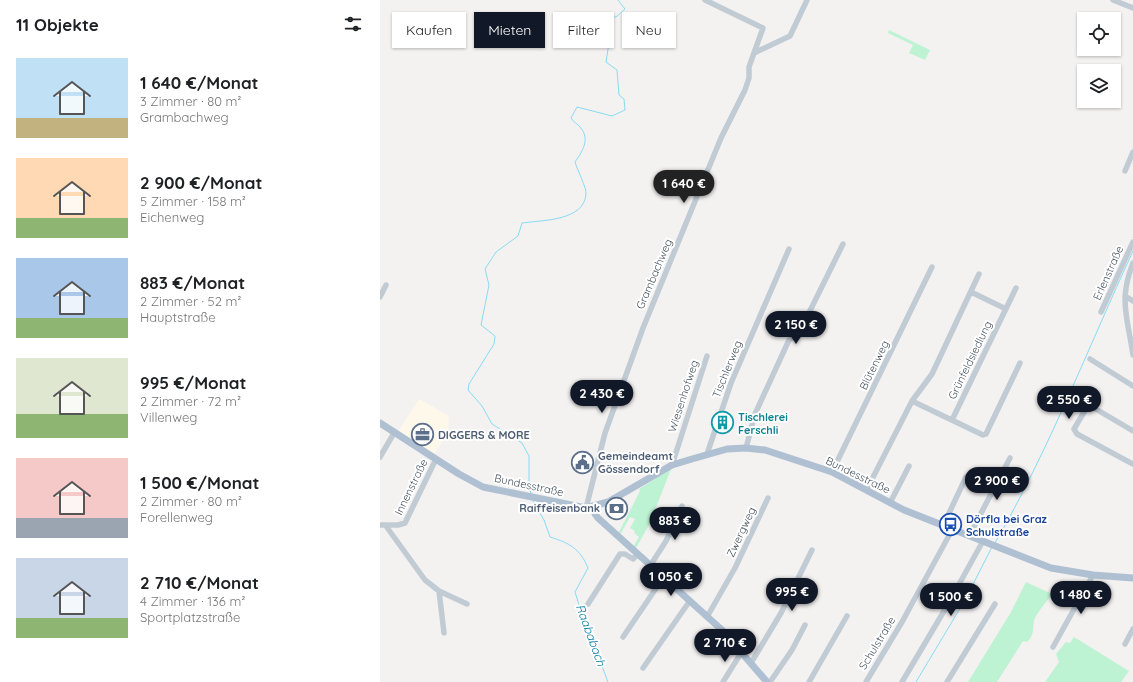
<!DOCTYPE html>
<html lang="de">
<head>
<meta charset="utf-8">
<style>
	:root { --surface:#fff; --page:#f6f6f6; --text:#202124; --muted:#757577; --accent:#111827 }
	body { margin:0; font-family:Quicksand,sans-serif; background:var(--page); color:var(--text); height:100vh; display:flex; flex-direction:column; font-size:15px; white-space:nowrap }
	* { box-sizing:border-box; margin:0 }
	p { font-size:13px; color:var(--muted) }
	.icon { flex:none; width:22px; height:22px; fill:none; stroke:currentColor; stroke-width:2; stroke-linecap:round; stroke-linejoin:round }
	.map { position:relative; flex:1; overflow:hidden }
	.details { display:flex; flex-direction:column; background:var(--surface); width:380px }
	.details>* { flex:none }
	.guide { position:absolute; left:12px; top:12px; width:380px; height:36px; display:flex; gap:8px }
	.tools { position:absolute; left:697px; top:12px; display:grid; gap:8px }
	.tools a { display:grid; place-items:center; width:44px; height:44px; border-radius:0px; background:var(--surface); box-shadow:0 1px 3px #0004; font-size:20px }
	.price { position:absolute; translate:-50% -34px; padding:0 9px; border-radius:14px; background:var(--accent); color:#fff; font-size:13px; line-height:26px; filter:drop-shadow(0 1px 2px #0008) }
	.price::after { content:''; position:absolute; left:50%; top:24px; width:12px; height:9px; margin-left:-6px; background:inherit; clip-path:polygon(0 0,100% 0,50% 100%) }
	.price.current { background:#222; color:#fff }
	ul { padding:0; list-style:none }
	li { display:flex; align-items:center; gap:12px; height:100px; padding:0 16px }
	li span { display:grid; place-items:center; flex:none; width:112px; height:80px; border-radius:0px; color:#555 }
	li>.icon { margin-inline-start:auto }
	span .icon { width:48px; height:48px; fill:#fffc; stroke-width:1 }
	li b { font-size:17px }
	h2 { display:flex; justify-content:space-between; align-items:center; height:48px; padding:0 16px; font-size:17px }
	.pill { padding:0 14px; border-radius:0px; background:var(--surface); box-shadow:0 1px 3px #0004; font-size:14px; line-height:36px }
	.pill.current { background:var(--accent); color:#fff }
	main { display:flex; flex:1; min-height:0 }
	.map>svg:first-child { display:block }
	.commercial { fill:#fef8eb }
	.green { fill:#bdf3d3 }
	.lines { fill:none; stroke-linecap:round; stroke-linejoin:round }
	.stream { stroke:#87dcf3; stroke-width:1 }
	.minor { stroke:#c1cbd4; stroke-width:5.5 }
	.major { stroke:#afc0d2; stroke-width:7 }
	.labels { text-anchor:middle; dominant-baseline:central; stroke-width:4; stroke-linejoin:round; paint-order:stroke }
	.street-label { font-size:11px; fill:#475461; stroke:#fff }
	.culture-label { font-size:11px; font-weight:bold; fill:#0d838f; stroke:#fff; text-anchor:start }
	.service-label { font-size:11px; font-weight:bold; fill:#4e5e75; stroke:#fff; text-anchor:start }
	.transit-label { font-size:11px; font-weight:bold; fill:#164399; stroke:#fff; text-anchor:start }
	.water-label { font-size:12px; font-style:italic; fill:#037fa1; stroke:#fff }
</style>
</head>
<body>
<main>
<section class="details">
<h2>11 Objekte<svg class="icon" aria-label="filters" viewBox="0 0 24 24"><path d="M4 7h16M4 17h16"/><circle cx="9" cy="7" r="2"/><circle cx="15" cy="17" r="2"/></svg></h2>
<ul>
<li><span style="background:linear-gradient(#bfe0f5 75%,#c2b280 0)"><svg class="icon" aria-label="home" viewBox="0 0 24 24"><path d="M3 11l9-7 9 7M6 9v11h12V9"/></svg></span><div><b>1 640 €/Monat</b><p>3 Zimmer · 80 m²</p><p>Grambachweg</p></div></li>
<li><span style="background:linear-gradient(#ffd9b3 75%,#8fb573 0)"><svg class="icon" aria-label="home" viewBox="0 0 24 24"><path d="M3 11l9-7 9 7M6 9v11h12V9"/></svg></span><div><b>2 900 €/Monat</b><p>5 Zimmer · 158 m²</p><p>Eichenweg</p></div></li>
<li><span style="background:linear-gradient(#a9c7e8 75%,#8fb573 0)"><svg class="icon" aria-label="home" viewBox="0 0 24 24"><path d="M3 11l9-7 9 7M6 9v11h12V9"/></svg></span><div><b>883 €/Monat</b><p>2 Zimmer · 52 m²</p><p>Hauptstraße</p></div></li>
<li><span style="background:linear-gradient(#dfe7d0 70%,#8fb573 0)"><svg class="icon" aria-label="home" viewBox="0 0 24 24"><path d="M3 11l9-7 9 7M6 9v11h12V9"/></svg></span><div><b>995 €/Monat</b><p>2 Zimmer · 72 m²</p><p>Villenweg</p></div></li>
<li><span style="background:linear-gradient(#f6c9c9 75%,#9aa5b1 0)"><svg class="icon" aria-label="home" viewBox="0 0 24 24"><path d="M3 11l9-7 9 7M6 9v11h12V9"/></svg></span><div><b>1 500 €/Monat</b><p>2 Zimmer · 80 m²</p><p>Forellenweg</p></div></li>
<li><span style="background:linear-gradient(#c9d6e8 75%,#8fb573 0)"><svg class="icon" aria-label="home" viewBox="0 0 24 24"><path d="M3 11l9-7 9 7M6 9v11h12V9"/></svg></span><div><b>2 710 €/Monat</b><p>4 Zimmer · 136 m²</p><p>Sportplatzstraße</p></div></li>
</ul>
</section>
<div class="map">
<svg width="753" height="682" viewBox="0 0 753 682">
	<rect width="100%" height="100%" fill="#f4f1f1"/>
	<path class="commercial" d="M39,399L69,416L68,433L53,456L18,432Z"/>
	<path class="green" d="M509,30L550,50L545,60L529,53L533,45L508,33Z
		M291,469L270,523L255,550L253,547L259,537L254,533L255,531L250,528L255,519L250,517L240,535L238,534L260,491L259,489Z
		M646,582L672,594C668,600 655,615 654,621C652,630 655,634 647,642L643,641L617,682H588L631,612Z
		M694,637L749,671L741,682H665L679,662L676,654L686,642L690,643Z"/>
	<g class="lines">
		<path class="stream" d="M151,494L149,486V456L142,443L112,424L102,406L88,390L89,384L114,344L115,336L101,325L109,285L105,269L116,252L138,236L142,223C163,220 204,221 206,194C207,189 197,169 195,162C202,152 211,139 200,127C197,123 194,123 191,118L197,107L232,116L245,110L244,99L239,95L237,70L226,62L229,43L224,26V17H236L245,9L238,0
			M153,501L164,520L170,537C190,543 200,549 208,568L195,592L200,608L228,682
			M615,543C669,450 708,348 753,251
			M536,682L585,600L612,547"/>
		<path class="minor" d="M733,0L753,8
			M374,53L410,36L427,0
			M745,171L753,152
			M753,263C738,300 748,319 753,355
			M591,292L626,309
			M745,296L753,301
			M0,297L6,285
			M721,312L753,242
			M710,359L753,386
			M532,401L603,435L606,434L640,363
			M572,420L636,288
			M753,431L709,405L707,407L694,429L697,434L753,464
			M366,448L375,414L409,340L419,333L463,244
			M327,454L351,383L409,249
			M0,457L14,433
			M292,465L327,356
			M452,472L552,267
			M487,489L532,401L552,374L599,274
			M510,503L529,466
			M206,508L225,433L263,328L341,138L365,90L369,78V67L383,28L325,0
			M0,525H18L25,523L56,459
			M6,526L45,580L59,591L87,604
			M563,526L586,477
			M589,536L630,458
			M270,566L286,541L302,506
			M59,591L64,633
			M208,604L240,554H245L253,559L257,555
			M327,617L355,568L388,498
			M243,637L283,578
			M745,644L753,629
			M673,647L713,575
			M371,663L401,613L432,550
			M263,668L309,602
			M343,682L361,653
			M390,682L412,650L425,625
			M429,682L467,616
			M486,682L522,622L572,530
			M522,682L567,606L603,541
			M567,682L615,604"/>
		<path class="major" d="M0,423L79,474L103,487L206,508L228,502L292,465L312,459L347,449L366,448L385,450L452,472L524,510L671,568L713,575L753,578
			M215,506V514L218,518L342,630L387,682"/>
	</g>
	<defs>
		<symbol id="building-ring" viewBox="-11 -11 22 22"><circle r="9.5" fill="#fff" stroke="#0f9aa8" stroke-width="1.5"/><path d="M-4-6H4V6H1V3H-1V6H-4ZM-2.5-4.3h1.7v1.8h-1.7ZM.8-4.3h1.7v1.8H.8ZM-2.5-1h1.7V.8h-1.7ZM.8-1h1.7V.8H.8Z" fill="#0f9aa8"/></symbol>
		<symbol id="office-ring" viewBox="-11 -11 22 22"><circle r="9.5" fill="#fff" stroke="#5c6f8a" stroke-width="1.5"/><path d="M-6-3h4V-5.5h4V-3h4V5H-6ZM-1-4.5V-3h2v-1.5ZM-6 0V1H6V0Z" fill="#5c6f8a"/></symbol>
		<symbol id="civic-ring" viewBox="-11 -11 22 22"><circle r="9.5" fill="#fff" stroke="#5c6f8a" stroke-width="1.5"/><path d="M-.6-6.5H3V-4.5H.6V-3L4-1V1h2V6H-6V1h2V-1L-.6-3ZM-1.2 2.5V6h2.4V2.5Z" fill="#5c6f8a"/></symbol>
		<symbol id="bank-ring" viewBox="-11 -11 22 22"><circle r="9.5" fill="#fff" stroke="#5c6f8a" stroke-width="1.5"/><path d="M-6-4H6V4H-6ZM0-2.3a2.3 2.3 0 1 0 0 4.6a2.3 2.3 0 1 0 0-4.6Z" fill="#5c6f8a"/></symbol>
		<symbol id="bus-ring" viewBox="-11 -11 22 22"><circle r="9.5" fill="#fff" stroke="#1a4fb4" stroke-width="1.5"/><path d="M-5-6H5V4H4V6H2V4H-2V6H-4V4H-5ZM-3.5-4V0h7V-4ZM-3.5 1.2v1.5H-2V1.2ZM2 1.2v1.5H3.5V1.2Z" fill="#1a4fb4"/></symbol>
	</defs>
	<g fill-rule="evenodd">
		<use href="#building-ring" x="330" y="410" width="25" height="25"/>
		<use href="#office-ring" x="30" y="422" width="25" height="25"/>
		<use href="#civic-ring" x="190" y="450" width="25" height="25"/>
		<use href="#bank-ring" x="224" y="496" width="25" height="25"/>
		<use href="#bus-ring" x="558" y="512" width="25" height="25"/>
	</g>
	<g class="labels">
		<g class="street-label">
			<text transform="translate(728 273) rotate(-66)">Erlenstraße</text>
			<text transform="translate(274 274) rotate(-67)">Grambachweg</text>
			<text transform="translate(590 360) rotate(-64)">Grünfeldsiedlung</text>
			<text transform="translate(494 365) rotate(-64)">Blütenweg</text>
			<text transform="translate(347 369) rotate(-68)">Tischlerweg</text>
			<text transform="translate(303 396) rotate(-72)">Wiesenhofweg</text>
			<text transform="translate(478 475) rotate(26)">Bundesstraße</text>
			<text transform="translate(149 485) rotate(12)">Bundesstraße</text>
			<text transform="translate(31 487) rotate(-64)">Innenstraße</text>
			<text transform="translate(361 532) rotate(-65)">Zwergweg</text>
			<text transform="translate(497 643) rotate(-59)">Schulstraße</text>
		</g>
		<g class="culture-label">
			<text x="358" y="417">Tischlerei<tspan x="358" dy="13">Ferschli</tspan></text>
		</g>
		<g class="service-label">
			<text x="58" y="435">DIGGERS &amp; MORE</text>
			<text x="218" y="456">Gemeindeamt<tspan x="218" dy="13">Gössendorf</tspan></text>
			<text x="220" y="508" text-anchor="end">Raiffeisenbank</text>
		</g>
		<g class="transit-label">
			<text x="586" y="519">Dörfla bei Graz<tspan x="586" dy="13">Schulstraße</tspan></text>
		</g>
		<g class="water-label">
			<text transform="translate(211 635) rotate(70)">Raababach</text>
		</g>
	</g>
</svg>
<div class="tools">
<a><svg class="icon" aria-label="locate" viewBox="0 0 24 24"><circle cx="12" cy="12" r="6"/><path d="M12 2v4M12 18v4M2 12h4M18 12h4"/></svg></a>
<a><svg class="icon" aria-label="layers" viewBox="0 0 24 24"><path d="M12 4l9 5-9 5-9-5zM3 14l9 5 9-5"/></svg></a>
</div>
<b class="price current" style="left:304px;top:204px">1 640 €</b>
<b class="price" style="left:416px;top:345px">2 150 €</b>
<b class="price" style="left:222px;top:414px">2 430 €</b>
<b class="price" style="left:689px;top:420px">2 550 €</b>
<b class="price" style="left:617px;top:501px">2 900 €</b>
<b class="price" style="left:295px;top:541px">883 €</b>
<b class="price" style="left:291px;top:597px">1 050 €</b>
<b class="price" style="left:412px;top:612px">995 €</b>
<b class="price" style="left:701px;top:615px">1 480 €</b>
<b class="price" style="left:571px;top:617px">1 500 €</b>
<b class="price" style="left:345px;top:663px">2 710 €</b>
<div class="guide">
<a class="pill">Kaufen</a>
<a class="pill current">Mieten</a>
<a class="pill">Filter</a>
<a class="pill">Neu</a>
</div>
</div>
</main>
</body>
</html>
